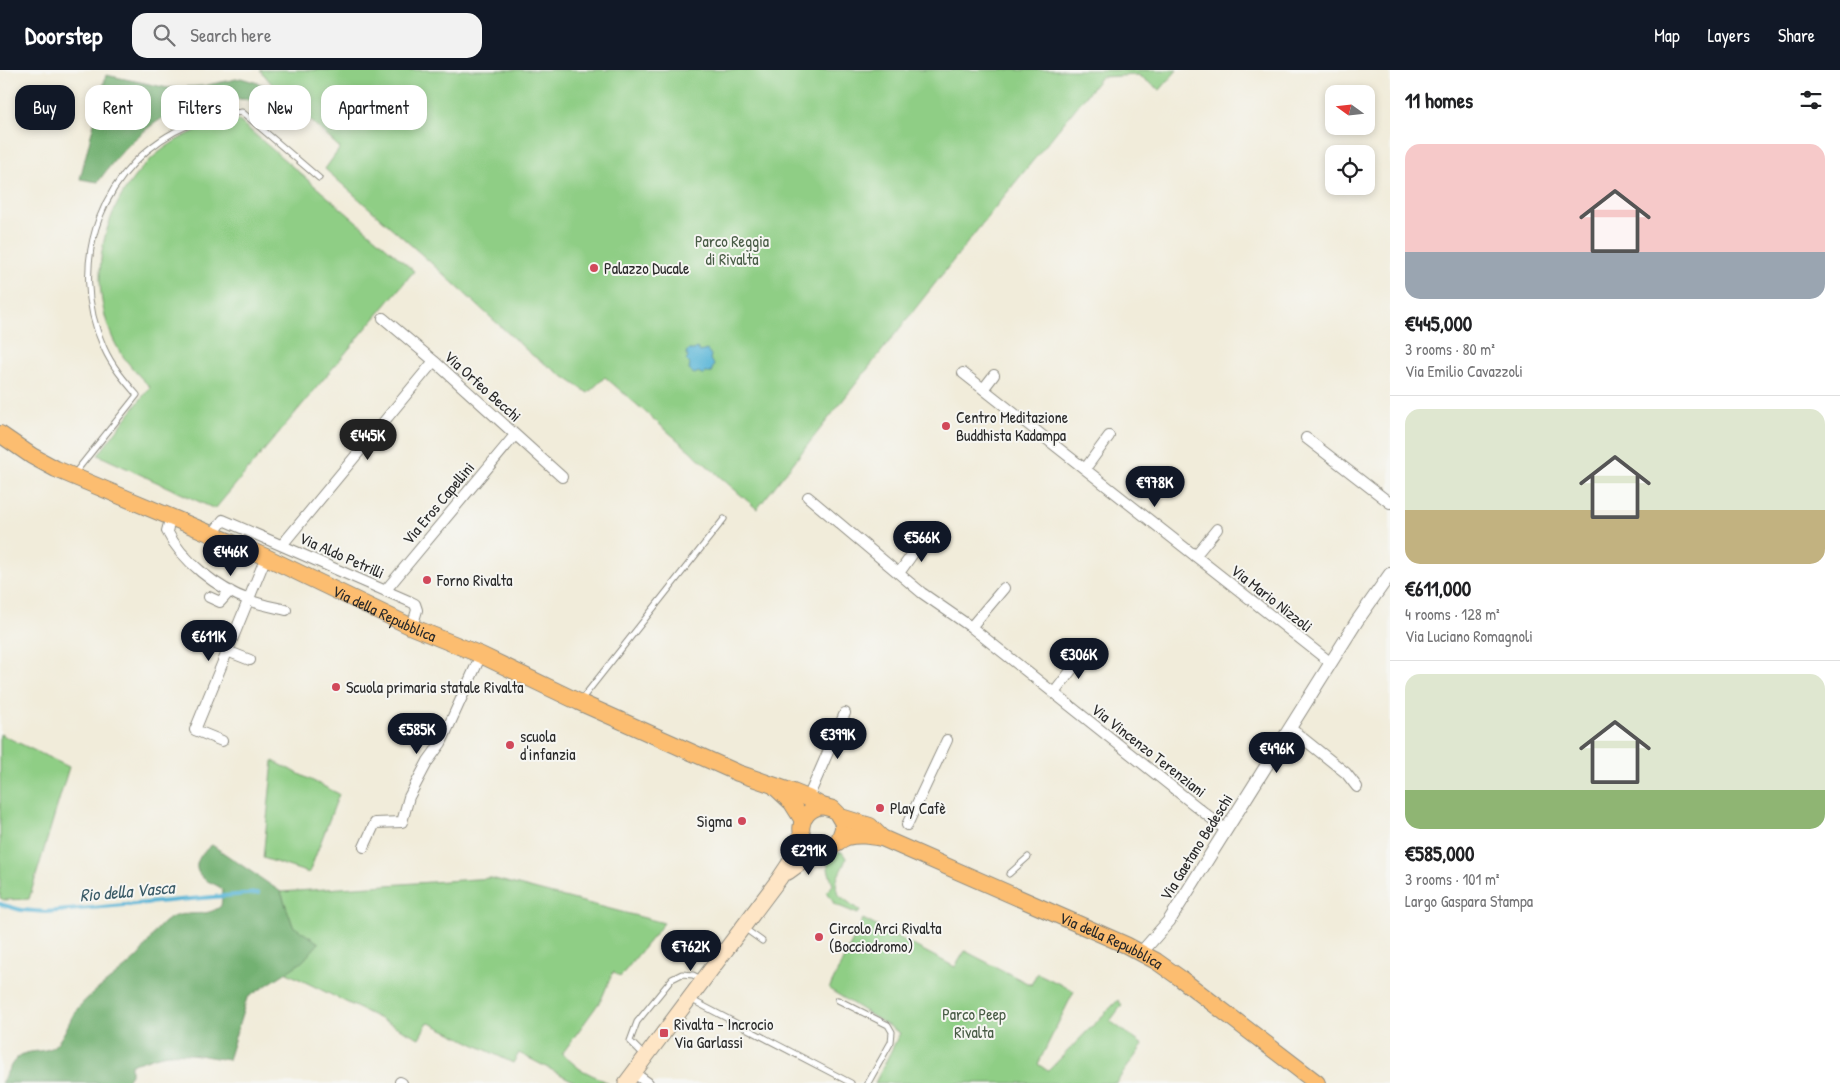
<!DOCTYPE html>
<html lang="en">
<head>
<meta charset="utf-8">
<style>
	:root { --surface:#fff; --page:#f2f2f2; --text:#202124; --muted:#757577; --line:#e0e0e0; --accent:#111827 }
	body { margin:0; font-family:"Patrick Hand",sans-serif; background:var(--page); color:var(--text); height:100vh; display:flex; flex-direction:column; font-size:19px; white-space:nowrap }
	* { box-sizing:border-box; margin:0 }
	p { font-size:16px; color:var(--muted) }
	.icon { flex:none; width:28px; height:28px; fill:none; stroke:currentColor; stroke-width:2; stroke-linecap:round; stroke-linejoin:round }
	.map { position:relative; flex:1; overflow:hidden }
	.details { display:flex; flex-direction:column; background:var(--surface); width:450px }
	.details>* { flex:none }
	.top-card { position:absolute; left:15px; top:15px; width:475px; height:45px; display:flex; gap:10px }
	.needle { width:32px; rotate:285deg }
	.fabs { position:absolute; left:1325px; top:15px; display:grid; gap:10px }
	.fabs a { display:grid; place-items:center; width:50px; height:50px; border-radius:10px; background:var(--surface); box-shadow:0 2px 8px #0003; font-size:25px }
	.price { position:absolute; translate:-50% -42px; padding:0 11px; border-radius:18px; background:var(--accent); color:#fff; font-size:16px; line-height:32px; filter:drop-shadow(0 1px 2px #0008) }
	.price::after { content:''; position:absolute; left:50%; top:30px; width:15px; height:11px; margin-left:-8px; background:inherit; clip-path:polygon(0 0,100% 0,50% 100%) }
	.price.current { background:#222; color:#fff }
	ul { padding:0; list-style:none }
	li { display:grid; align-content:center; gap:10px; height:265px; padding:0 15px }
	li+li { border-top:1px solid var(--line) }
	li span { display:grid; place-items:center; height:155px; border-radius:15px; color:#555 }
	li>.icon { margin-inline-start:auto }
	span .icon { width:90px; height:90px; fill:#fffc; stroke-width:1 }
	li b { font-size:21px }
	h2 { display:flex; justify-content:space-between; align-items:center; height:60px; padding:0 15px; font-size:21px }
	.tag { padding:0 18px; border-radius:15px; background:var(--surface); box-shadow:0 2px 8px #0003; font-size:18px; line-height:45px }
	.tag.current { background:var(--accent); color:#fff }
	header { display:flex; align-items:center; gap:30px; box-sizing:border-box; height:70px; padding:0 25px; background:var(--accent); color:#fff }
	header strong { font-size:24px }
	nav { display:flex; gap:28px; margin-inline-start:auto; font-size:18px }
	.search { width:350px; height:45px; background:var(--page); display:flex; align-items:center; gap:12px; box-sizing:border-box; padding:0 18px; border-radius:15px; color:var(--muted); font-size:19px }
	main { display:flex; flex:1; min-height:0 }
	.map>svg:first-child { display:block }
	.green { fill:#8fce85; stroke:#5d7c58 }
	.forest { fill:#73b172; stroke:#4f6e4e }
	.water { fill:#58b5d7; stroke:#427081 }
	.lines { fill:none; stroke-linecap:round; stroke-linejoin:round }
	.stream { stroke:#58b5d7; stroke-width:4 }
	.service-casing { stroke:#8e8c82; stroke-width:7 }
	.minor-casing { stroke:#8e8c82; stroke-width:12 }
	.tertiary-casing { stroke:#8e8c82; stroke-width:14 }
	.secondary-casing { stroke:#8e8c82; stroke-width:17 }
	.primary-casing { stroke:#8e8c82; stroke-width:18 }
	.service { stroke:#fff; stroke-width:5 }
	.minor { stroke:#fff; stroke-width:10 }
	.tertiary { stroke:#fff; stroke-width:12 }
	.secondary { stroke:#fee5c5; stroke-width:15 }
	.primary { stroke:#fcbd6f; stroke-width:16 }
	.poi-dot { fill:#d1495b; stroke:#f6f6f2; stroke-width:2 }
	.labels { text-anchor:middle; dominant-baseline:central; stroke-width:4; stroke-linejoin:round; paint-order:stroke }
	.park-label { font-size:16px; fill:#495c46; stroke:#f6f6f2 }
	.poi-label { font-size:16px; fill:#2b2b2b; stroke:#f6f6f2; text-anchor:start }
	.street-label { font-size:16px; fill:#2b2b2b; stroke:#f6f6f2 }
	.water-label { font-size:18px; font-style:italic; fill:#3b5b67; stroke:#f6f6f2 }
</style>
</head>
<body>
<header>
<strong>Doorstep</strong>
<div class="search"><svg class="icon" aria-label="search" viewBox="0 0 24 24"><circle cx="10" cy="10" r="6"/><path d="M15 15l6 6"/></svg>Search here</div>
<nav><a>Map</a><a>Layers</a><a>Share</a></nav>
</header>
<main>
<div class="map">
<svg width="1390" height="1013" viewBox="0 0 1390 1013">
	<rect width="100%" height="100%" fill="#f6f6f2"/>
	<filter id="ink" filterUnits="userSpaceOnUse"><feTurbulence type="fractalNoise" baseFrequency=".02" numOctaves="2"/><feDisplacementMap in="SourceGraphic" scale="10" xChannelSelector="R" yChannelSelector="G"/><feConvolveMatrix kernelMatrix="1 2 1 2 8 2 1 2 1" color-interpolation-filters="sRGB"/></filter>
	<filter id="wash" filterUnits="userSpaceOnUse"><feTurbulence type="fractalNoise" baseFrequency=".0096" numOctaves="4" result="noise"/><feDisplacementMap in="SourceGraphic" scale="20" xChannelSelector="R" yChannelSelector="G"/><feGaussianBlur stdDeviation="1.12" result="paint"/><feColorMatrix in="noise" values="0 0 0 0 0 0 0 0 0 0 0 0 0 0 0 0 0 1.4 0 .05"/><feComposite in="paint" operator="in"/></filter>
	<g filter="url(#wash)">
		<rect width="100%" height="100%" fill="#f1ecda"/>
		<path class="green" d="M260,0H1177L1160,20L1138,5L1101,7L1001,130L757,439L605,307L588,323L532,285L429,191L325,99L340,78L272,14Z
			M238,50L414,201L215,439L98,385L150,317C135,302 122,288 113,269C79,191 114,97 191,63C206,56 222,50 238,50Z
			M0,664L69,697L29,829L4,830L0,828Z
			M273,691L339,724L309,803L263,788Z
			M842,782L846,788C843,801 831,810 839,825L860,841L858,844L834,834L831,827L826,822L833,815L828,799V789L835,783Z
			M491,808L664,853L620,907L613,902L601,930L562,984L580,999L608,1013H577L519,983L513,993L428,952L419,968L285,902L302,892L293,856L281,822Z
			M863,849L955,897L965,881L1031,915L1037,903L1074,921L1038,994L1048,1001L1118,930L1122,935L1110,951L1143,975L1116,1013H875L900,963L829,919Z"/>
		<path class="forest" d="M106,5L168,18L203,16L241,8L268,16L257,31C186,19 137,57 98,112L80,109Z
			M212,775L281,822L293,856L319,873L302,892L247,928L228,990C209,987 188,982 169,984C156,985 144,992 131,994V1004L125,1013H1C7,1004 11,991 21,985C32,979 47,984 56,974C66,964 69,949 78,938C94,919 118,906 136,888C148,877 153,859 167,850C185,838 203,850 221,836L223,820C217,814 209,813 203,808C189,796 202,782 212,775Z"/>
		<path class="water" d="M697,278L700,282L707,280L711,285L710,290L714,294L711,303H705L703,306L699,302L694,304L689,300L690,294L686,290L688,288L686,282L689,280H694Z"/>
		<g class="lines">
			<path class="stream" d="M0,834L21,840L46,842L258,823"/>
		</g>
	</g>
	<g filter="url(#ink)">
		<g class="lines">
			<defs>
				<path id="service" d="M74,404L137,325C124,310 112,296 104,278C65,192 102,91 191,54C207,47 224,44 242,42L319,108
					M581,630L724,449
					M1009,804L1028,787
					M744,858L762,871
					M690,929L851,1013
					M838,930L888,955L892,962L891,972L868,1013
					M644,985L630,971L637,952L672,909L682,904L693,905L701,909"/>
				<path id="minor" d="M383,248L434,291L562,407
					M963,303L1331,593
					M984,318L994,305
					M1306,368L1390,433
					M1085,399L1109,366
					M808,427L922,523L971,557L1226,760
					M171,446L167,461C181,490 218,519 249,530C261,535 274,537 286,540
					M213,464L223,450L411,532L415,534L417,540L412,557
					M282,475L434,291
					M1195,486L1217,459
					M899,503L924,468
					M385,521L515,365
					M209,527L220,532L230,521
					M971,557L1004,518
					M227,581L250,590
					M1054,623L1085,582
					M1290,658L1346,703L1357,717
					M222,671L195,660L266,487
					M808,728L845,643
					M907,755L947,670
					M364,777L375,753L402,752L409,727L428,691L441,673L481,585
					M634,1003L648,1013
					M400,1012L402,1013"/>
				<path id="tertiary" d="M1141,883L1169,851L1357,551L1390,504"/>
				<path id="secondary" d="M788,802L820,779
					M626,1013L779,809L795,785L803,766"/>
				<g id="primary">
					<path id="s1" d="M0,364L32,386L56,399L266,487L412,557L481,585L579,632L738,703L793,722L808,728L822,736L833,739L837,743L843,753V759L839,770"/>
					<path d="M776,718L792,733L802,749"/>
					<path id="s2" d="M822,736C797,740 793,774 819,778C830,780 837,771 847,767C859,764 870,766 882,768L1126,875L1156,891L1180,908L1317,1013"/>
					<path d="M841,747L870,756L882,768"/>
				</g>
			</defs>
			<use href="#service" class="service-casing"/>
			<use href="#minor" class="minor-casing"/>
			<use href="#tertiary" class="tertiary-casing"/>
			<use href="#secondary" class="secondary-casing"/>
			<use href="#primary" class="primary-casing"/>
			<use href="#service" class="service"/>
			<use href="#minor" class="minor"/>
			<use href="#tertiary" class="tertiary"/>
			<use href="#secondary" class="secondary"/>
			<use href="#primary" class="primary"/>
		</g>
	</g>
	<g class="poi-dot">
		<circle cx="594" cy="198" r="5"/>
		<circle cx="946" cy="356" r="5"/>
		<circle cx="427" cy="510" r="5"/>
		<circle cx="336" cy="617" r="5"/>
		<circle cx="510" cy="675" r="5"/>
		<circle cx="880" cy="738" r="5"/>
		<circle cx="742" cy="751" r="5"/>
		<circle cx="819" cy="867" r="5"/>
		<rect x="659" y="958" width="10" height="10" rx="2.5"/>
	</g>
	<g class="labels">
		<g class="park-label">
			<text x="732" y="171">Parco Reggia<tspan x="732" dy="18">di Rivalta</tspan></text>
			<text x="974" y="944">Parco Peep<tspan x="974" dy="18">Rivalta</tspan></text>
		</g>
		<g class="poi-label">
			<text x="604" y="198">Palazzo Ducale</text>
			<text x="956" y="347">Centro Meditazione<tspan x="956" dy="18">Buddhista Kadampa</tspan></text>
			<text x="437" y="510">Forno Rivalta</text>
			<text x="346" y="617">Scuola primaria statale Rivalta</text>
			<text x="520" y="666">scuola<tspan x="520" dy="18">d'infanzia</tspan></text>
			<text x="890" y="738">Play Cafè</text>
			<text x="732" y="751" text-anchor="end">Sigma</text>
			<text x="829" y="858">Circolo Arci Rivalta<tspan x="829" dy="18">(Bocciodromo)</tspan></text>
			<text x="674" y="954">Rivalta - Incrocio<tspan x="674" dy="18">Via Garlassi</tspan></text>
		</g>
		<g class="street-label">
			<text transform="translate(483 316) rotate(42)">Via Orfeo Becchi</text>
			<text transform="translate(438 433) rotate(-50)">Via Eros Capellini</text>
			<text transform="translate(342 485) rotate(24)">Via Aldo Petrilli</text>
			<text transform="translate(1272 528) rotate(38)">Via Mario Nizzoli</text>
			<text stroke="none"><textPath href="#s1" startOffset="425">Via della Repubblica</textPath></text>
			<text transform="translate(1149 680) rotate(38)">Via Vincenzo Terenziani</text>
			<text transform="translate(1196 777) rotate(-58)">Via Gaetano Bedeschi</text>
			<text stroke="none"><textPath href="#s2" startOffset="379">Via della Repubblica</textPath></text>
		</g>
		<g class="water-label">
			<text transform="translate(127 821) rotate(-5)">Rio della Vasca</text>
		</g>
	</g>
</svg>
<div class="fabs">
<a><svg class="needle" viewBox="-14 -14 28 28"><path d="M0-13l5 13h-10z" fill="#e53935"/><path d="M0 13l5-13h-10z" fill="#757577"/></svg></a>
<a><svg class="icon" aria-label="locate" viewBox="0 0 24 24"><circle cx="12" cy="12" r="6"/><path d="M12 2v4M12 18v4M2 12h4M18 12h4"/></svg></a>
</div>
<b class="price current" style="left:368px;top:391px">€445K</b>
<b class="price" style="left:1155px;top:438px">€978K</b>
<b class="price" style="left:922px;top:493px">€566K</b>
<b class="price" style="left:231px;top:507px">€446K</b>
<b class="price" style="left:209px;top:592px">€611K</b>
<b class="price" style="left:1079px;top:610px">€306K</b>
<b class="price" style="left:417px;top:685px">€585K</b>
<b class="price" style="left:838px;top:690px">€399K</b>
<b class="price" style="left:1277px;top:704px">€496K</b>
<b class="price" style="left:809px;top:806px">€291K</b>
<b class="price" style="left:691px;top:902px">€762K</b>
<div class="top-card">
<a class="tag current">Buy</a>
<a class="tag">Rent</a>
<a class="tag">Filters</a>
<a class="tag">New</a>
<a class="tag">Apartment</a>
</div>
</div>
<section class="details">
<h2>11 homes<svg class="icon" aria-label="filters" viewBox="0 0 24 24"><path d="M4 7h16M4 17h16"/><circle cx="9" cy="7" r="2"/><circle cx="15" cy="17" r="2"/></svg></h2>
<ul>
<li><span style="background:linear-gradient(#f6c9c9 70%,#9aa5b1 0)"><svg class="icon" aria-label="home" viewBox="0 0 24 24"><path d="M3 11l9-7 9 7M6 9v11h12V9"/></svg></span><div><b>€445,000</b><p>3 rooms · 80 m²</p><p>Via Emilio Cavazzoli</p></div></li>
<li><span style="background:linear-gradient(#dfe7d0 65%,#c2b280 0)"><svg class="icon" aria-label="home" viewBox="0 0 24 24"><path d="M3 11l9-7 9 7M6 9v11h12V9"/></svg></span><div><b>€611,000</b><p>4 rooms · 128 m²</p><p>Via Luciano Romagnoli</p></div></li>
<li><span style="background:linear-gradient(#dfe7d0 75%,#8fb573 0)"><svg class="icon" aria-label="home" viewBox="0 0 24 24"><path d="M3 11l9-7 9 7M6 9v11h12V9"/></svg></span><div><b>€585,000</b><p>3 rooms · 101 m²</p><p>Largo Gaspara Stampa</p></div></li>
</ul>
</section>
</main>
</body>
</html>
